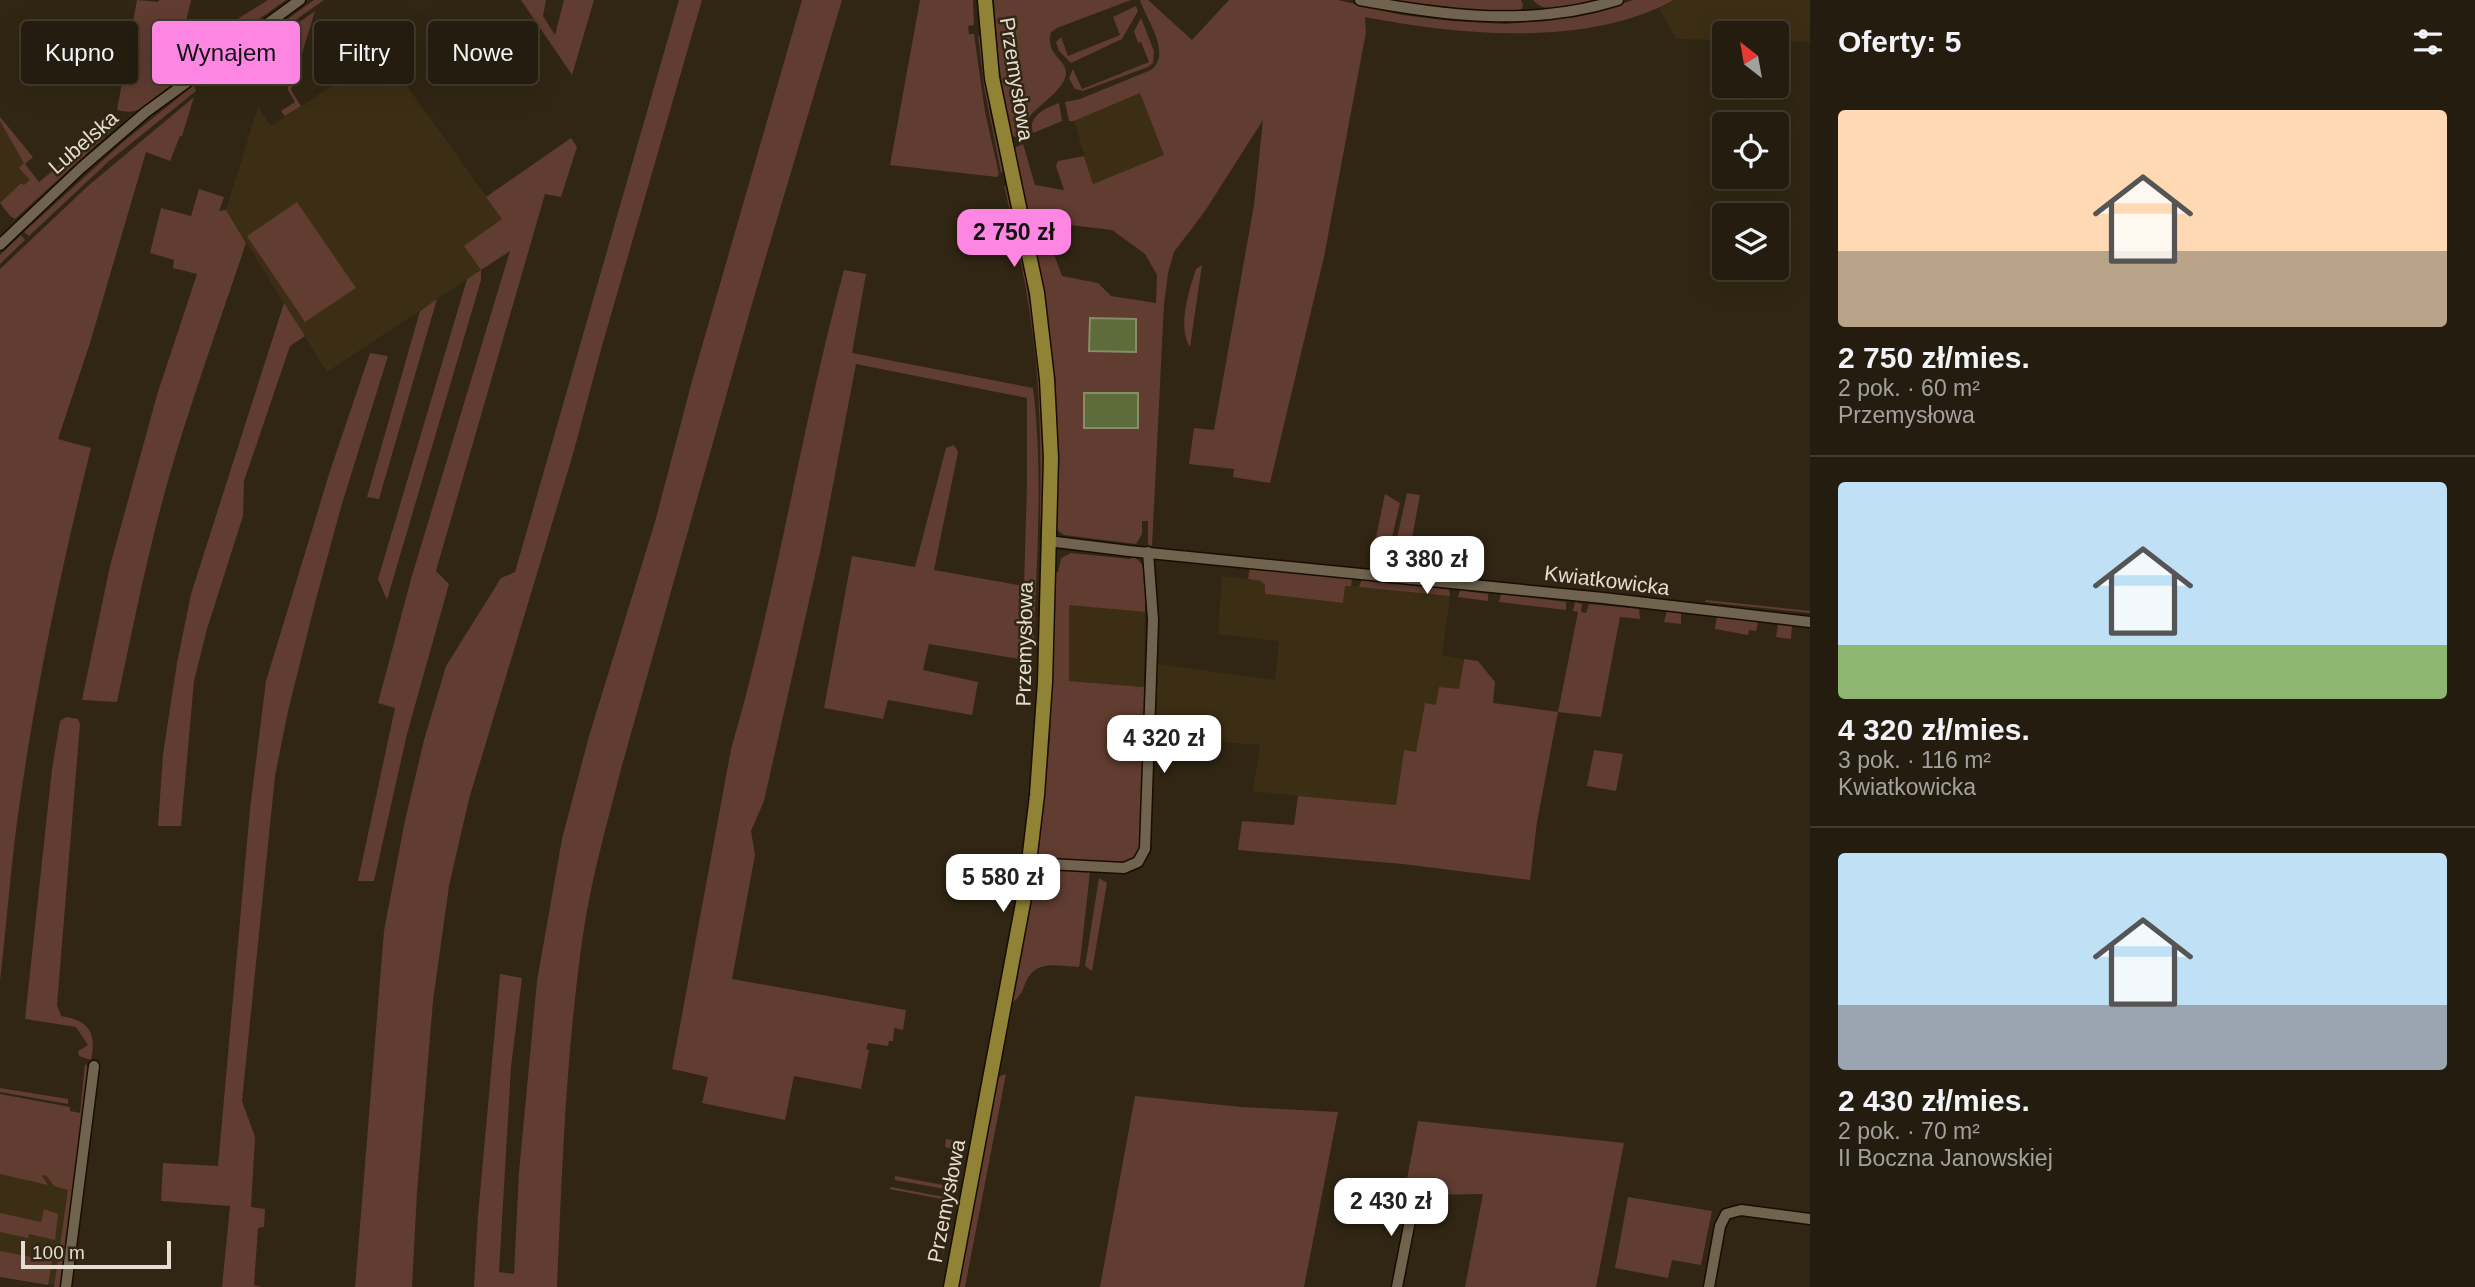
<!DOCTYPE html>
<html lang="pl">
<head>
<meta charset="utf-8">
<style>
	:root { --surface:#241c0e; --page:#30291c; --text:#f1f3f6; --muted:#a3a19e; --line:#413a2e; --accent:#fd86e2 }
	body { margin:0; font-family:Helvetica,sans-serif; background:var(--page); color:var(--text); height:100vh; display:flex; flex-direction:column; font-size:26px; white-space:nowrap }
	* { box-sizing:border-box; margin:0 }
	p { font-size:23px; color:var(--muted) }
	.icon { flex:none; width:38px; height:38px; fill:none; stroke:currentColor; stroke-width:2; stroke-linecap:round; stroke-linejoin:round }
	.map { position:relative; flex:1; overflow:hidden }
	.sheet { display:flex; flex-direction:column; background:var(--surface); width:665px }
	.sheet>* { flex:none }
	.guide { position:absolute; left:21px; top:21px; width:665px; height:63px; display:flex; gap:14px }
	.needle { width:46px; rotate:329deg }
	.fabs { position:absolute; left:1712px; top:21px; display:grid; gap:14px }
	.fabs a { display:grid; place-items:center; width:77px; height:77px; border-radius:7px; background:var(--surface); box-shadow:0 7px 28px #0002,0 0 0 2px var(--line); font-size:35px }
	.scale { position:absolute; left:21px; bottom:18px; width:150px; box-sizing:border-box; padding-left:7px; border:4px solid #e4ddd1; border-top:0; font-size:19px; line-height:24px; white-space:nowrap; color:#e4ddd1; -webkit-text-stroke:5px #302613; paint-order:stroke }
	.price { position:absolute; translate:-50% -60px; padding:0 16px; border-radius:14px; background:#fff; color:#222; font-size:23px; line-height:46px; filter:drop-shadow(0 2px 4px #0008) }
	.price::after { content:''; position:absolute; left:50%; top:42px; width:21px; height:16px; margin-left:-10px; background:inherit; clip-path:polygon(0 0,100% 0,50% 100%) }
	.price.selected { background:var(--accent); color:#111 }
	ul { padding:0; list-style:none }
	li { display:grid; align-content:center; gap:14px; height:371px; padding:0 28px }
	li+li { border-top:2px solid var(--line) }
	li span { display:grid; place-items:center; height:217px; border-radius:7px; color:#555 }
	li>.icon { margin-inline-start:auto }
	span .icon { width:126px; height:126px; fill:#fffc; stroke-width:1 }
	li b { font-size:30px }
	h2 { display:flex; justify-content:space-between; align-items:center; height:84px; padding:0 28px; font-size:30px }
	.pill { padding:0 24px; border-radius:7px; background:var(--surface); box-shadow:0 7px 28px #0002,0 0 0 2px var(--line); font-size:24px; line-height:63px }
	.pill.selected { background:var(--accent); color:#111 }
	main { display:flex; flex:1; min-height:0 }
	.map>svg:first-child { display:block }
	.built { fill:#3c2e14 }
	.green { fill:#613c30; fill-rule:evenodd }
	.water { fill:#5e6b3a; stroke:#868d67; stroke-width:2 }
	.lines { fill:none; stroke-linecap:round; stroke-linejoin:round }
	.minor-casing { stroke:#180e00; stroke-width:13 }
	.major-casing { stroke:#180e00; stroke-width:17 }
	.minor { stroke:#70644f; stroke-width:10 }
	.major { stroke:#918336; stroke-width:14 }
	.labels { text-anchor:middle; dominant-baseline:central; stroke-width:5; stroke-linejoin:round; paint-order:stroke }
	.street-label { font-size:21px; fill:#e4ddd1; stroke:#302613 }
</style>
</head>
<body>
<main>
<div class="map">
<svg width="1810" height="1287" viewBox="0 0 1810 1287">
	<rect width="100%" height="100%" fill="#302613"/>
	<path class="built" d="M1675,0H1810V42L1776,41V33H1724V40L1676,39L1659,9Z
		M363,25L502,218L481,270L327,372L226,210L258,107L271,126L339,81Z
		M1140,93L1164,155L1093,184L1074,121Z
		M0,121L25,163L30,180L24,185L21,183L0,203Z
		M1222,576L1261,581L1265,584V594L1343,603L1345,585L1450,596L1442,655L1463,659L1459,689L1436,705L1425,704L1416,752L1404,751L1396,806L1253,791L1260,745L1154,737L1156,664L1275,680L1279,641L1218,634Z
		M1068,604L1145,612L1144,687L1068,681Z
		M0,1098L80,1113L58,1286L0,1273Z"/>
	<path class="green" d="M137,0L158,2L159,0H191L177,61L230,22L225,43L140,109C131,113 126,112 117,110Z
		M268,0H286L244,30H241L239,18Z
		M314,0H324L246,55L247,48Z
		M521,0H546L543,16L555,35L564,0H594L572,75Z
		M679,0H702L602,346L573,454L469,799L449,886L433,1001L417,1192L412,1287H355L384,931L404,825L424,740L446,666L501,578L515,572Z
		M802,0H842L754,297L621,769C607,824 591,879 583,935C566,1052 562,1170 557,1287H474L478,1215L500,974L522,978L511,1067L499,1272L514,1274L519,1172L537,981L562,839L589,736L655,522L692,381Z
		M920,0H973L974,25L968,26L969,34H974L985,112L999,174L997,177L890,165Z
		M994,0H1131L1057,28L1051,32C1045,55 1065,58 1066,72C1067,89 1035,107 1028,119C1025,124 1025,130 1021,135L1015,137L1011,135L999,65Z
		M1140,0H1148L1192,40L1229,0H1338L1402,15L1452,21L1506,24L1576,17L1607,9L1633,0H1674C1587,48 1458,35 1365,17L1366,32L1324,257L1270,483L1233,477L1234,469L1189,464L1194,428L1214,430L1254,205L1263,120L1205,211L1174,252L1168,273L1164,304L1152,546L1148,545V521H1142V534L1136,544L1064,535L1057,530V429L1046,306L1014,152L1016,147L1023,144L1035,185L1064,190L1056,166L1058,161L1084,156L1093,184L1164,155L1140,93L1074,121H1069L1065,102L1080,99L1151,70C1172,53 1147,21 1140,0ZM1061,224L1112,230L1145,254L1157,275L1156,303L1111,296L1098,283L1062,276L1054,254L1049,231Z
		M1387,0H1521L1523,5L1521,10L1514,12L1460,10Z
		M1533,0H1593C1575,4 1547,17 1533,0Z
		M1136,6L1138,11L1122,39L1071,63L1059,51L1056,42L1061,37L1068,56L1120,35L1113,17Z
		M315,11L291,90L301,106L285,116L281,111L295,102L288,90L287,75L271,48L258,56L260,59L256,63H248L246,60Z
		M1141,18L1154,51L1153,63L1148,67L1083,91L1075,89L1069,78L1073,69L1082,89L1149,62L1141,42L1138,43L1134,31Z
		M978,35L980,37L990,112L1003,171L1001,173L984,87Z
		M232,60L235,63L202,87L199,81L228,61Z
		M194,85L196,91L108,162L29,236L24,232L123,142Z
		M194,97L182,136H180L170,161L146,152L90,343L58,439L91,448C62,565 37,682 20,801C11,861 7,921 0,981V269L88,186Z
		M1059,103L1062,121L1033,133C1027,116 1046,108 1059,103Z
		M0,117L33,157L25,164L39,182L113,121L117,120L120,123L15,219L10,216L0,203L21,183L24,185L30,180L19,168L24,163L0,121Z
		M571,138L577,147L561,197L545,194L436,571L449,584L407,734L374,881H358L395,708L378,703L411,579L510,251L481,270V280L387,600L378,579L467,279L481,270L464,246L502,219L486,197Z
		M1004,185L1006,187C1030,294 1055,414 1040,525C1041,457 1041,389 1031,322C1025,276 1014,231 1004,185Z
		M199,189L224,197L219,211L226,210L246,243C220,321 192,398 169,477C148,551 133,627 117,702L82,700L110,566L157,395L197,274L173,268L174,260L150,253L161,208L191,216Z
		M297,202L356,288L305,322L247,236Z
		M21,235L25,240L0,264V255Z
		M1202,265L1190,347C1177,326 1189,291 1196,269Z
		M844,270L866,274L852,353L1033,388C1044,476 1036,570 1033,659L1031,661L929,644L923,670L978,682L972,715L888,700L883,719L824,708L852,556L915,567L946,448L954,445L958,452L934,570L1024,586L1027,482V398L856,364L821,548L764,801L751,831L755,855L732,979L906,1010L903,1030L894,1028L893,1041H889L888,1046L868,1043L866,1049L869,1050L861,1089L794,1076L785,1120L702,1103L708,1077L672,1069L731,749C777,592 801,428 844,270Z
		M437,299L379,499L367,497L420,311Z
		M284,303L305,336L290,346L244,481L243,516L207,629L194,681L181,826H158L163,754L177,663L191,594Z
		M370,353L388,356L341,507L315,603L288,711L275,776L242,1101L255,1137L251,1207L265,1209L264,1227L258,1228L254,1285L262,1287H222L230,1206L161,1201L163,1163L218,1166L250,809L266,681L330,471Z
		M1407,493L1420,495L1406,571L1390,569Z
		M1385,494L1400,503L1385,568L1370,566Z
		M1071,553L1131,559L1132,556C1152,565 1145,593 1145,612L1069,605V681L1144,687L1143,832C1142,848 1138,857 1124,864L1041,860L1038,857L1050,739L1055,572H1058L1061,558Z
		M1250,567L1351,578L1352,580L1351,586H1345L1343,603L1265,594V585L1261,581L1248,579Z
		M1362,579L1449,589L1450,596L1359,587Z
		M1460,590L1488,594V601L1458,597Z
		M1501,594L1566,602V610L1499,602Z
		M1706,600L1810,611V613L1705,602Z
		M1575,602L1582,604L1581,612L1586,613L1589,604L1639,609L1640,619L1620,617L1601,717L1558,712L1537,822L1530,880L1403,864L1238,850L1242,821L1294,825L1298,796L1396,805L1404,750L1416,752L1425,703L1436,705L1439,687L1459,689L1464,659L1478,661L1495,682L1493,703L1558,712L1578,612L1573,611Z
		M1667,611L1681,613V624L1664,622Z
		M1717,616L1758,622L1756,631L1749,630L1748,635L1715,629Z
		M1778,624L1792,625L1791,639L1776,637Z
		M66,717L78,719L80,724L57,1005L61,1016C89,1020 97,1033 91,1060L79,1056L78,1051L88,1045L76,1027L25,1019L52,769L60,721Z
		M1594,750L1623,754L1616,791L1587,786Z
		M1044,867L1090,872L1080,962L1079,967C1056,966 1035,959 1025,984C1022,992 1019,998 1013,1002L1037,872Z
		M1099,878L1107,883L1092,971L1085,966Z
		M85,1064L90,1069L62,1287H54L68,1190L54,1186L46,1175L42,1176L48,1185L0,1174V1094L70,1107V1111L80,1113Z
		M1006,1074L965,1287H958L996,1081L1000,1076Z
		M0,1088L68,1099V1104L0,1092Z
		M1135,1096L1241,1107L1338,1112L1304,1287H1100Z
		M1418,1121L1624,1143L1596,1287H1465L1483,1194L1422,1195L1416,1186L1406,1184Z
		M946,1139L965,1142L956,1191L895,1180V1176L954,1187L961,1151L945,1147Z
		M891,1187L955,1199L941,1265L952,1201L889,1189Z
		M1628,1197L1712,1211L1701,1265L1672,1260L1668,1278L1615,1268Z
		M44,1209L58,1214L55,1240L29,1234L28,1238L0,1232V1213L41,1222Z
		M0,1251L52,1261L48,1285L0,1277Z"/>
	<path class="water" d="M1090,318L1136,319V352L1089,351Z
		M1084,393H1138V428H1084Z"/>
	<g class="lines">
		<defs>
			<path id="minor" d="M1360,0C1446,16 1532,27 1618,0
				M0,245L81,168L146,112L300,0
				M1048,541L1129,551L1603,598L1810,622
				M1029,863L1124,868L1138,862L1145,849L1153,620L1148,552
				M66,1287L94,1066
				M1397,1287L1415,1195
				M1709,1287L1720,1226L1726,1214L1741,1210L1810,1219"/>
			<path id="major" d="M951,1287L1026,887L1037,795L1045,682L1051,458L1047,379L1037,293L992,78L985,0"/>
		</defs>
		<use href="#minor" class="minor-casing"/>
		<use href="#major" class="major-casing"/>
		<use href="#minor" class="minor"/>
		<use href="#major" class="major"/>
	</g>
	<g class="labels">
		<g class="street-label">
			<text transform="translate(1017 79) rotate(81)">Przemysłowa</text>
			<text transform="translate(83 142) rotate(-41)">Lubelska</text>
			<text transform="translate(1607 580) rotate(7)">Kwiatkowicka</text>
			<text transform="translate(1024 644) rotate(-89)">Przemysłowa</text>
			<text transform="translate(946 1201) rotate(-79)">Przemysłowa</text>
		</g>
	</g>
</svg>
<div class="fabs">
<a><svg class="needle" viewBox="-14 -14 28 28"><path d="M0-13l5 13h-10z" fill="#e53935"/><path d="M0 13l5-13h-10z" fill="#a3a19e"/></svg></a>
<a><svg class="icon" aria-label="locate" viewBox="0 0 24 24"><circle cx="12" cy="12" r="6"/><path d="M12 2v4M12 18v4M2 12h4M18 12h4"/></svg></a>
<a><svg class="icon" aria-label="layers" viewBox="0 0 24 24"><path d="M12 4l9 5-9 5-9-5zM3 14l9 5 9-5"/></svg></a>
</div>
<div class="scale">100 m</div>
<b class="price selected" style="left:1014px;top:269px">2 750 zł</b>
<b class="price" style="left:1427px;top:596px">3 380 zł</b>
<b class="price" style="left:1164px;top:775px">4 320 zł</b>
<b class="price" style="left:1003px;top:914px">5 580 zł</b>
<b class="price" style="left:1391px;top:1238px">2 430 zł</b>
<div class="guide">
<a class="pill">Kupno</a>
<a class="pill selected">Wynajem</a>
<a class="pill">Filtry</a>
<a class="pill">Nowe</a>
</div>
</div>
<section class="sheet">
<h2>Oferty: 5<svg class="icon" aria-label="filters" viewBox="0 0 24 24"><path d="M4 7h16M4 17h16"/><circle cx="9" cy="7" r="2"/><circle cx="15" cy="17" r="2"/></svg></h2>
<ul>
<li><span style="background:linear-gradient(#ffd9b3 65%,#b9a48a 0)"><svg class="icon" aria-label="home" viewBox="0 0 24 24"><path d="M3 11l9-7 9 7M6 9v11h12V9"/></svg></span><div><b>2 750 zł/mies.</b><p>2 pok. · 60 m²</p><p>Przemysłowa</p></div></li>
<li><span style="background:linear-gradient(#bfe0f5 75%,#8fb573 0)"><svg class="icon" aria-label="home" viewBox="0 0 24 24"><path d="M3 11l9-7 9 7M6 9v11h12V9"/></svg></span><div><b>4 320 zł/mies.</b><p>3 pok. · 116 m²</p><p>Kwiatkowicka</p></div></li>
<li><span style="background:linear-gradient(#bfe0f5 70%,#9aa5b1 0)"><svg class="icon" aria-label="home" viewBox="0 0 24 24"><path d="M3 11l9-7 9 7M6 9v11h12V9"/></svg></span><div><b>2 430 zł/mies.</b><p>2 pok. · 70 m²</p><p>II Boczna Janowskiej</p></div></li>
</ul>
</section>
</main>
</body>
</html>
